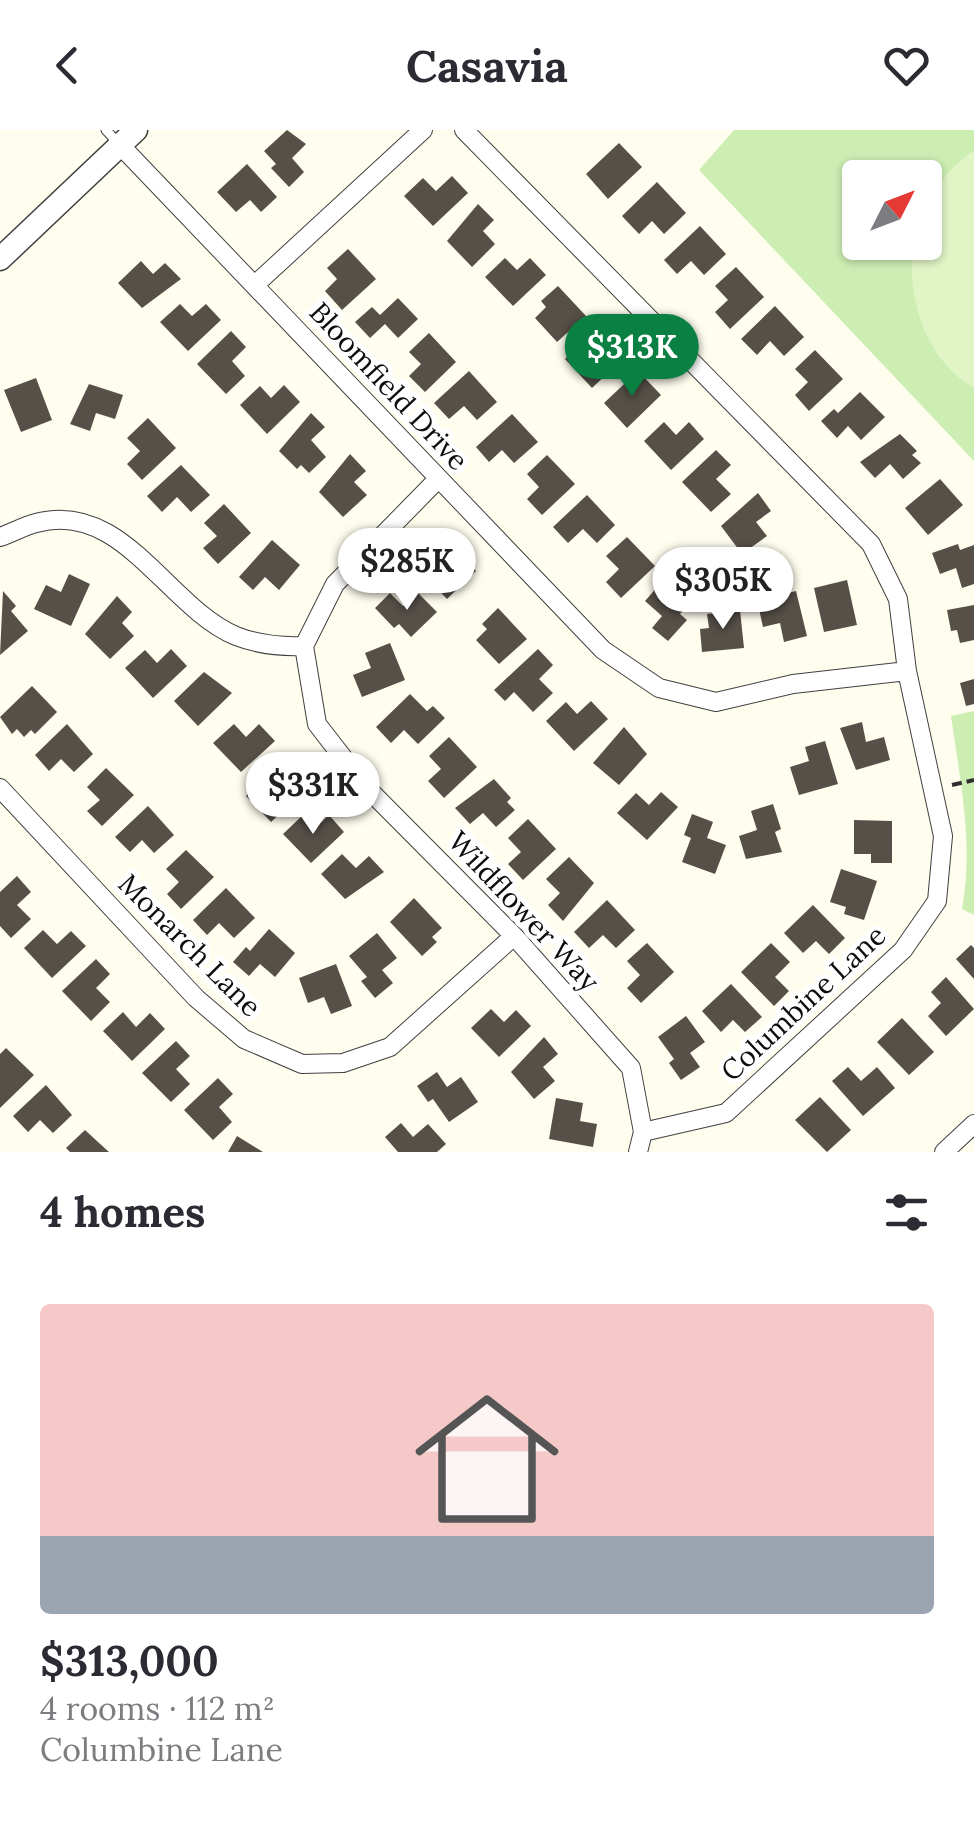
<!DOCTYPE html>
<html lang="en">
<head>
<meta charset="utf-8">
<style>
	:root { --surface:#fff; --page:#f7f7f7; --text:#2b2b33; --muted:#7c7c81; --line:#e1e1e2; --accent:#0b8043 }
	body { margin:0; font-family:Lora,serif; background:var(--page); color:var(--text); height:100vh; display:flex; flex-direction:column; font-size:38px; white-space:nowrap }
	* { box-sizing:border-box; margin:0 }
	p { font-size:32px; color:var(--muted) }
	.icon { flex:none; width:55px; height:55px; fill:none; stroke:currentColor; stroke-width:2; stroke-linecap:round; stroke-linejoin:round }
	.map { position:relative; height:1022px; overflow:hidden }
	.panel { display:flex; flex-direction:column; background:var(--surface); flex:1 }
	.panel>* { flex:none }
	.needle { width:65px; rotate:48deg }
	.controls { position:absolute; left:842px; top:30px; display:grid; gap:20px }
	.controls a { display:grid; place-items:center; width:100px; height:100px; border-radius:10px; background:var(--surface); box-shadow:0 2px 8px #0004; font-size:50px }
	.price { position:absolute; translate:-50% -85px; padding:0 22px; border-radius:35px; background:#fff; color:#222; font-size:32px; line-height:65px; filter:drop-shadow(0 2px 5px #0008) }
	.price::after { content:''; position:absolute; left:50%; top:60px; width:30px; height:22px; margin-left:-15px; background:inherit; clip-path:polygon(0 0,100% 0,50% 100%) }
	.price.active { background:var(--accent); color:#fff }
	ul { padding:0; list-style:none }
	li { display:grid; align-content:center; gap:20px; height:530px; padding:0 40px }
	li+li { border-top:2px solid var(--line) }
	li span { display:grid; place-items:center; height:310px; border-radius:10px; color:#555 }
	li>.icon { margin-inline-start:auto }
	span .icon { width:180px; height:180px; fill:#fffc; stroke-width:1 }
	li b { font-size:42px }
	h2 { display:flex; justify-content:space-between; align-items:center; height:120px; padding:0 40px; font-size:42px }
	header { display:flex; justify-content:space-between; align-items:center; height:130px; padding:0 40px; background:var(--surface); font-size:45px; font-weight:700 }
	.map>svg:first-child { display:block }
	.green { fill:#cceeb3; fill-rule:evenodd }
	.pitch { fill:#e0f4c6 }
	.building { fill:#575049 }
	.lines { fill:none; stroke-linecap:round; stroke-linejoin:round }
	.service-casing { stroke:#404040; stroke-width:11 }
	.minor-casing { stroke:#404040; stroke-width:20 }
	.tertiary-casing { stroke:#404040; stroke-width:25 }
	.path { stroke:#2f2f2f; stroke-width:4; stroke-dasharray:10 5; stroke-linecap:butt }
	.service { stroke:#fff; stroke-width:9 }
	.minor { stroke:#fff; stroke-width:18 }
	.tertiary { stroke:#fff; stroke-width:22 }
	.labels { text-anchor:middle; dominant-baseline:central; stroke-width:10; stroke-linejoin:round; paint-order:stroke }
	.street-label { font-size:28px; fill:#0d0d0d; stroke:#fff }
</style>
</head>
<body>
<header><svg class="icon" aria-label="back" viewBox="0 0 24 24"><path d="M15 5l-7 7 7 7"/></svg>Casavia<svg class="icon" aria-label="heart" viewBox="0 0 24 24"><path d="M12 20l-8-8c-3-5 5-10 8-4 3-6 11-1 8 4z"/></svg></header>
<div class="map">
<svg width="974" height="1022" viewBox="0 0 974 1022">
	<rect width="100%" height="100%" fill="#fffdee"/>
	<path class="green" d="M734,0H974V331L699,40ZM860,48H925V112H860Z
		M974,581V785L962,779C974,714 960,651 951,586Z"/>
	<path class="pitch" d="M974,20V258C925,230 905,165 914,113L925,112C925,68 938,47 974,20Z"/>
	<path class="building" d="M287,0L306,14L292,28L304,42L289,57L271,38L276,34L264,21Z
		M619,13L642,37L608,69L586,44Z
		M247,34L277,67L261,82L250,70L236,82L217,62Z
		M452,46L468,63L433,96L404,66L423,48L436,61Z
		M657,52L686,83L664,104L652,91L639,104L622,86Z
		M478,74L494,90L483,101L495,114L472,137L447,111Z
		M700,96L726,124L704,145L691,131L677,144L664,130Z
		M348,119L376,149L342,180L325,161L337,149L327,138Z
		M505,128L517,140L530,128L546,145L513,176L485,147Z
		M141,131L153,144L165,133L181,149L142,178L118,153Z
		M736,137L764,167L730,199L715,182L728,170L715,156Z
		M558,156L586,186L557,212L535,188L546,177L541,171Z
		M398,168L418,189L398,208L385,194L370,208L355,192L372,177L380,185Z
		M180,174L192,186L206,174L221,190L188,221L160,192Z
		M775,176L804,207L784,226L770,211L757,225L741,209Z
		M231,201L246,217L232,231L245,246L226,264L197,234Z
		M429,203L456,232L425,262L409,246L421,234L409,222Z
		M585,210L597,222L610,210L626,226L592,258L565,229Z
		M815,220L843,249L809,281L795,265L808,252L795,239Z
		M469,241L497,272L477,290L464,276L449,289L434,273Z
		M638,241L661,265L627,298L604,273Z
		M36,248L52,290L21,302L4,260Z
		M89,254L123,265L115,289L96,283L90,301L70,294Z
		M284,255L300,272L267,304L240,275L260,256L271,268Z
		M860,262L885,287L861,310L848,296L837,308L821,291L834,279L838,283Z
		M311,283L325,297L311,310L326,327L309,343L301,335L297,339L279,321Z
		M512,284L538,312L514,333L502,320L489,332L476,317Z
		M148,288L176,318L142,350L127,334L140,321L127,308Z
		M664,292L676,305L689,292L704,309L671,340L644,311Z
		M900,304L917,321L912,325L921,333L903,349L890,334L875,348L860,332Z
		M716,320L731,335L716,349L731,364L711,382L682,352Z
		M350,324L366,341L354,352L367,365L343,387L319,362Z
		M547,325L575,354L542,385L527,369L539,357L527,344Z
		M181,335L210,365L191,382L177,367L162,382L147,366Z
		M940,349L963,375L928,405L905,378Z
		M758,363L771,381L756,392L767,406L742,424L721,396Z
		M587,365L615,395L597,413L583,399L568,413L553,397Z
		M224,374L251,403L218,434L203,418L217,406L204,393Z
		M627,407L655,436L621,468L606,452L619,439L606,426Z
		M272,410L300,435L279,460L265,447L253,460L239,447Z
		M958,414L960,420L974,415V454L962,458L956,438L940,444L932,423Z
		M431,421L444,435L457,422L476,441L447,469L415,436Z
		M69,444L90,454L71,496L34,479L46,455L61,462Z
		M665,448L691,471L680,484L687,490L668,511L652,498L662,486L645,471Z
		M847,450L857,495L824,502L814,458Z
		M3,461L16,476L11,481L28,501L0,525Z
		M796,461L807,506L784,512L780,493L763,497L757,470Z
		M390,463L403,476L418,463L437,482L411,507L399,494L394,498L375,478Z
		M117,466L132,482L122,493L134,506L110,529L85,504Z
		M974,475V510L960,513L957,500L951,501L947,480Z
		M498,478L527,509L499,534L476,510L487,499L482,494Z
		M740,480L744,518L702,522L700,499L709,498L707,484Z
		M390,513L405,550L362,567L353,545L371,538L365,523Z
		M171,519L187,536L153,568L125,538L145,520L157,533Z
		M538,519L553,535L539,549L553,563L533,582L514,562L505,571L494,560Z
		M204,542L232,563L198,596L174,571Z
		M974,549V574L966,576L960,553Z
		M32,556L57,582L35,604L31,600L24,607L17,599L12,604L0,587Z
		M410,564L427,581L433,576L445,588L418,614L404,600L391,613L376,597Z
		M591,571L608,589L574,621L546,591L566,572L577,584Z
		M862,592L866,612L884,607L890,630L856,640L840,598Z
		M67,594L93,624L74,642L61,629L49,641L35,625Z
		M234,594L246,607L259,594L275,611L241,642L213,613Z
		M624,597L647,624L619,655L593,633Z
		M449,607L477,637L444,668L428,651L441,639L429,626Z
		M825,611L838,654L799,665L790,637L809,631L805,617Z
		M278,628L293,645L280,657L293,671L271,692L246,666Z
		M106,638L134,665L102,696L87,681L100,670L87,657Z
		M494,649L511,668L507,672L515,680L496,697L483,683L470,694L455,678Z
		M661,662L678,677L647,710L617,683L636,663L649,675Z
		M773,674L781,699L775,702L782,722L746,729L739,706L757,700L751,681Z
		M148,676L174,705L154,723L142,710L130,722L115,707Z
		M692,684L713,692L707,708L726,715L715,744L682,732L691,708L684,705Z
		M303,685L315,698L329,685L344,702L311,733L283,704Z
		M528,689L556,719L523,750L508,734L521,722L508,708Z
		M854,690L892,691V733H871V724H854Z
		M186,720L214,747L181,779L167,764L179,752L166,739Z
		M342,724L356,738L369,726L384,742L345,769L321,744Z
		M569,727L594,753L563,791L548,775L560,763L546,749Z
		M841,739L877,751L864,790L844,784L846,777L830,772Z
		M17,746L31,762L17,775L31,789L11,808L0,796V762Z
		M226,758L255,788L234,808L219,793L207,805L193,790Z
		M414,768L442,798L432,807L437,812L422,826L390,792Z
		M607,770L635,800L616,818L603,805L589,818L574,802Z
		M813,775L845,808L829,824L816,811L803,823L784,803Z
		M269,799L295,823L275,847L260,834L249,846L233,832L246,817L250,821Z
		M43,800L57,814L71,801L86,816L52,848L24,818Z
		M377,803L397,828L382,840L393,853L375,868L361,851L367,847L349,826Z
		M647,813L674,842L641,873L627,858L640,845L627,831Z
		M771,813L790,832L775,847L789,861L774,876L741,842Z
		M971,815L974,818V849L956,829Z
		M96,829L110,844L96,858L110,872L91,891L62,861Z
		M336,834L352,876L331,884L324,867L308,873L299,848Z
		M946,847L974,879L946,906L928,886L941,873L931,862Z
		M731,854L762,887L745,902L733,890L721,902L702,881Z
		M491,879L504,892L516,880L531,896L499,927L471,898Z
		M123,882L136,897L150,883L165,899L132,931L103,901Z
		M686,886L705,912L690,923L700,937L681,950L669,933L674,929L658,907Z
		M902,888L934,922L909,945L877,912Z
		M544,907L558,924L543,937L555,951L534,969L511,942Z
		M176,911L190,926L176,939L190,954L171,972L142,943Z
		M6,918L34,945L0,978V924Z
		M848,937L861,951L877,937L895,958L863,986L832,951Z
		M437,942L447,957L461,947L478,972L449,992L433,969L428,972L417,956Z
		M218,948L233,964L219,977L232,992L213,1010L184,980Z
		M46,955L72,985L53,1003L40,990L28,1002L13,986Z
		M820,967L851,1000L827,1022L795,990Z
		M556,968L583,973L580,991L597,994L593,1017L549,1009Z
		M401,993L413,1007L428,994L446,1014L437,1022H398L385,1007Z
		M85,1000L98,1012L109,1022H70L66,1018Z
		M237,1006L263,1022H228Z"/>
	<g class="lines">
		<defs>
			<path id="service" d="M106,0L118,13"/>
			<path id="minor" d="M464,0L871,414L898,469L907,541L943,706L937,771L903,820L726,983L643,1002
				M120,15L603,520L659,558L716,572L793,554L907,541
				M257,153L423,0
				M437,350L335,454L304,516L317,594L365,656L514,806L631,938L643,1002L638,1022
				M0,407C12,403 24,396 36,393C122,369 168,478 236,506C259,515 280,517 304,516
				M0,658L196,868L244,909L302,934L343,933L390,917L514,806
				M944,1022L974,994"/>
			<path id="tertiary" d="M0,129L136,0"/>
		</defs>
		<use href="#service" class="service-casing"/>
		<use href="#minor" class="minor-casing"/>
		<use href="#tertiary" class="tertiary-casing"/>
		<path class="path" d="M952,655L974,650"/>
		<use href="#service" class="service"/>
		<use href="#minor" class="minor"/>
		<use href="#tertiary" class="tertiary"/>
	</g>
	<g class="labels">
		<g class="street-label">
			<text transform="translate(389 256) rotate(47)">Bloomfield Drive</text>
			<text transform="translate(524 781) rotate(47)">Wildflower Way</text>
			<text transform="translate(190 815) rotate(45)">Monarch Lane</text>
			<text transform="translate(803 873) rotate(-43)">Columbine Lane</text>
		</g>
	</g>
</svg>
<div class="controls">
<a><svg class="needle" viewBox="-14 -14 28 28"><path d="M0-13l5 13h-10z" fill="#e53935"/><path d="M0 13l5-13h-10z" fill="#7c7c81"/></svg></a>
</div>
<b class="price active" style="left:632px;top:269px">$313K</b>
<b class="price" style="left:407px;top:483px">$285K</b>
<b class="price" style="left:723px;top:502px">$305K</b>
<b class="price" style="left:313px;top:707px">$331K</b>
</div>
<section class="panel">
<h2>4 homes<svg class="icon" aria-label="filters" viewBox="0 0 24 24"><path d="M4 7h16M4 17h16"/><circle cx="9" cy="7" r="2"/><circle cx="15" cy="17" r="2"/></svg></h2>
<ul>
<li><span style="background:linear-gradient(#f6c9c9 75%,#9aa5b1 0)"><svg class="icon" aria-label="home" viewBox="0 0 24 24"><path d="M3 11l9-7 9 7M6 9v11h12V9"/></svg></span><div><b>$313,000</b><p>4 rooms · 112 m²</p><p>Columbine Lane</p></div></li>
</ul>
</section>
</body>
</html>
